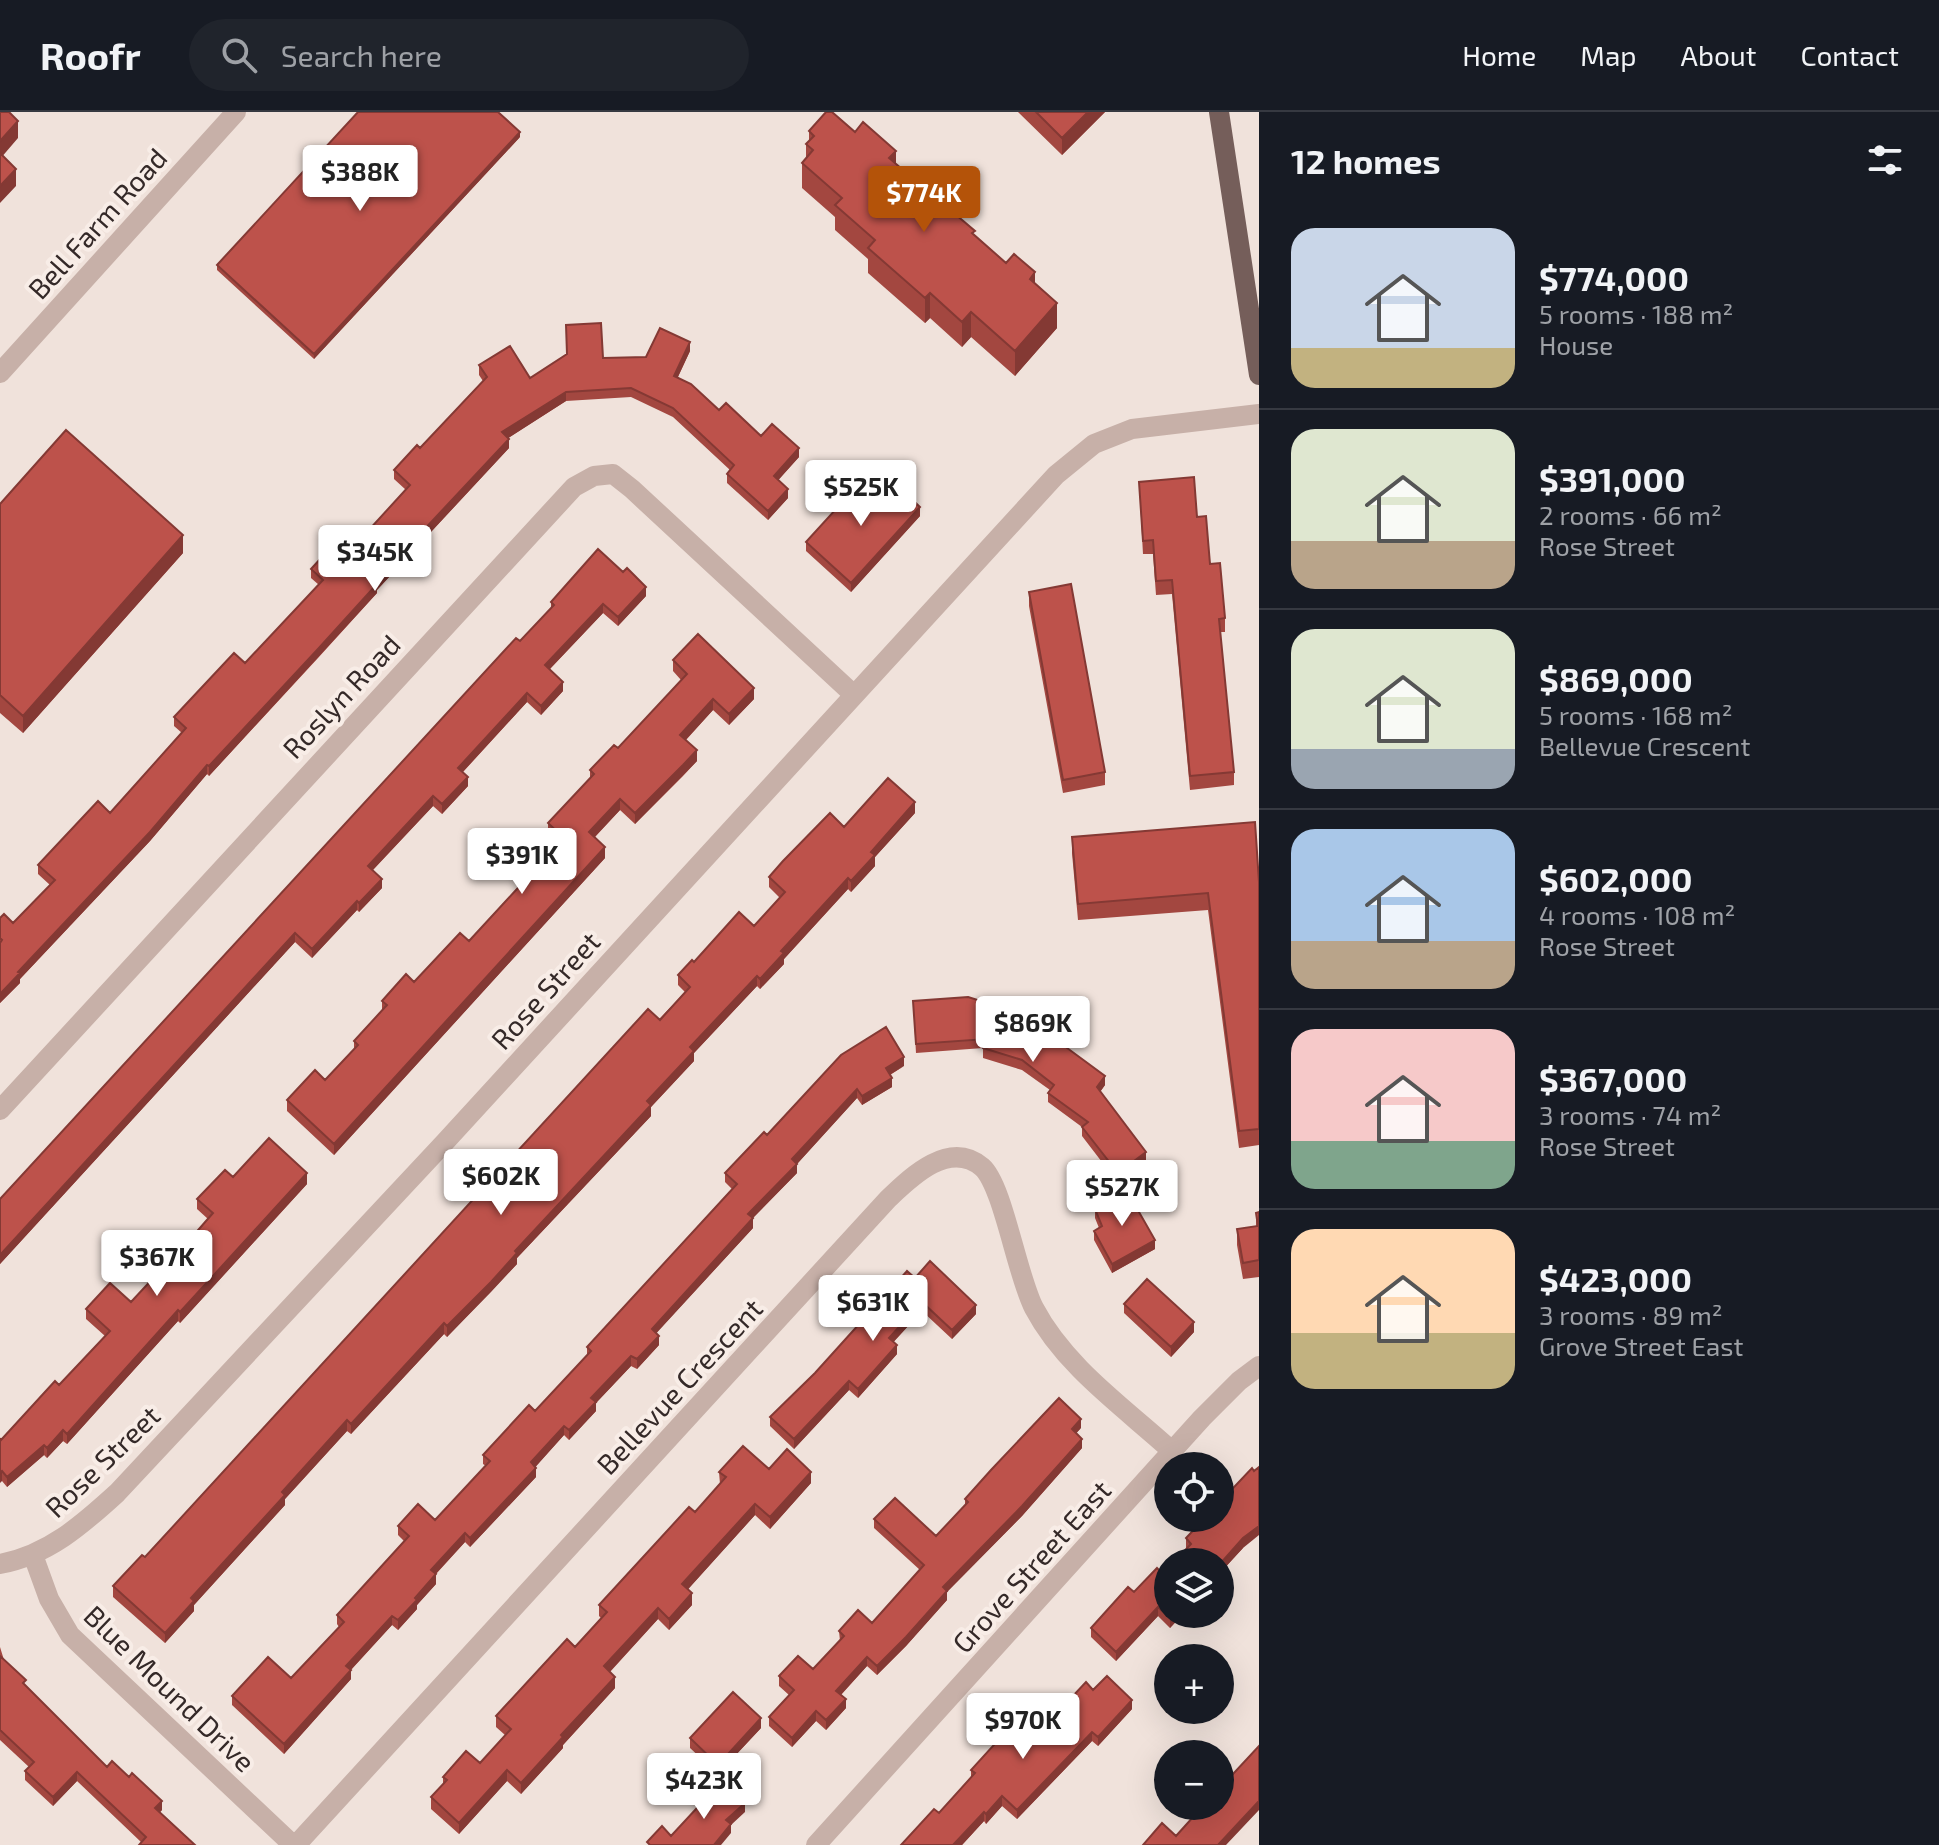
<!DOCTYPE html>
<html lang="en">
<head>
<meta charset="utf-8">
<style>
	:root { --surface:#171b24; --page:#20242c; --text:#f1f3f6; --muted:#9ea1a6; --line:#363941; --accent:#b45309 }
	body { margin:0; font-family:"Exo 2",sans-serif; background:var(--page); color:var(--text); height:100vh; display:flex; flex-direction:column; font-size:30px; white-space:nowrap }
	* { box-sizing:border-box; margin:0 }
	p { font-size:26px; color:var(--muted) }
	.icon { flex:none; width:44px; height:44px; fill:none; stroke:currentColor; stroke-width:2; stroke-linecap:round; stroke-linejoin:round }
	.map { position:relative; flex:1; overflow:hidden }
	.panel { display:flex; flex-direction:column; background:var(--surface); width:680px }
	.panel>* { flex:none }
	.controls { position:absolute; left:1154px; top:1340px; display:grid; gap:16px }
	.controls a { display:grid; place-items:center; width:80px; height:80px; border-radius:50%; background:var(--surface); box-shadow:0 8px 32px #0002; font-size:40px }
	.price { position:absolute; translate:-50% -68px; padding:0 18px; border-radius:8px; background:#fff; color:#222; font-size:26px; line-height:52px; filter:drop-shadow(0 2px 4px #0008) }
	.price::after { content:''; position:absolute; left:50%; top:48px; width:24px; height:18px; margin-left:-12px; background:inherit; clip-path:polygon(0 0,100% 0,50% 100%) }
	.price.on { background:var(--accent); color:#fff }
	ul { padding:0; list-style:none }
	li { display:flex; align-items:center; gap:24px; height:200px; padding:0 32px }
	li+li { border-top:2px solid var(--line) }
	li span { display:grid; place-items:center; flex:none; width:224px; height:160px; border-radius:24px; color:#555 }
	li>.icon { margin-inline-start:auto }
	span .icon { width:96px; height:96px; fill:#fffc; stroke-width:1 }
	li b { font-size:34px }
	h2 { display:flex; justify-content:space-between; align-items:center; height:96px; padding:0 32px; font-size:34px }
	header { display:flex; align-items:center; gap:48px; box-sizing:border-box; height:112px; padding:0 40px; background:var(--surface); border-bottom:2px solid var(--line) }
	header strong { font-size:38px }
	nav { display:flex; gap:44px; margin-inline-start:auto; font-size:28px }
	.search { width:560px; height:72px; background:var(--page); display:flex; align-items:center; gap:20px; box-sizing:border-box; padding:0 28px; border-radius:44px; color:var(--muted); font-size:30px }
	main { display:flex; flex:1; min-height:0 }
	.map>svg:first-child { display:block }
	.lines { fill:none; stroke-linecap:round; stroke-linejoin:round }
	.minor { stroke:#c7b0a8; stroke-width:20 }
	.major { stroke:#755e5a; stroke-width:20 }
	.wall { fill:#a34740 }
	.shaded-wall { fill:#843934 }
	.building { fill:#bd524b; stroke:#843934; stroke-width:2 }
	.labels { text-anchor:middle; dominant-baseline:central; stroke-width:8; stroke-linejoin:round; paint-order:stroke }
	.street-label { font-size:28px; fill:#342928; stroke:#f8ede7 }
</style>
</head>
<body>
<header>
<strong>Roofr</strong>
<div class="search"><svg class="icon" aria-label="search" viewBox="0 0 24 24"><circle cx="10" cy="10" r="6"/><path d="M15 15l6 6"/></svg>Search here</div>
<nav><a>Home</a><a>Map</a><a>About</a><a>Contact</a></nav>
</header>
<main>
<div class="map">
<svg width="1259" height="1733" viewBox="0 0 1259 1733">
	<rect width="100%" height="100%" fill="#f0e2db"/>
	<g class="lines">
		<path class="minor" d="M0,261L236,0
			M0,998L574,375L594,364L613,362L632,377L853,582
			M33,1443L49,1487L70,1523L293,1733
			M0,1452C48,1443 82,1413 117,1381L445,1030L1056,363L1094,332L1132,317L1259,302
			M296,1733L888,1087C910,1066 949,1027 982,1055C1003,1073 1017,1164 1034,1196C1065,1255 1125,1296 1173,1340
			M816,1733L1202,1306L1239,1269L1259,1254"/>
		<path class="major" d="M1219,0L1259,263"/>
	</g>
	<path class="wall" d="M1018,0H1105L1062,43Z
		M809,19L855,20L896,52L1006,151L1035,172L1057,216L1015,264L971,225L962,235L930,206L925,211L868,161V147L835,118V105L802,76V51L806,46V32L809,29Z
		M520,25L314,247L217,158V153Z
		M690,239L678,265L719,298L761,324L799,345L778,368L788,386L768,408L727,371V362L730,358L673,305L631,285L566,289L508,326L509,336L377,478V481L318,546L209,664L207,662L150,729L20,867V871L0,891V806L13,811L50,773L38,762V753L110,701L182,621L174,614V605L245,551L319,473L311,466V457L346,443L406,378L394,367V358L420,336L483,269L479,263V253L530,266L603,246L646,245Z
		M1139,370L1197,405L1225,506V520H1220L1234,660V673L1190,678L1172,482L1156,483L1153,442H1143Z
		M883,390L920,404L851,480L806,439V430L833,401L832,391Z
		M0,392L183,441L23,621L0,601Z
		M1029,480L1105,660V673L1063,681L1029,494Z
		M646,484L618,514L603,501L550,557L563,579L541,603L527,590L463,660L468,674L442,702L433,694L373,758L382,776L359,800L357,798L312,846L295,830L0,1152V1087L551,496V490Z
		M673,548L754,587L729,613L713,598L686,628L697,649L683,664L635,712L620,698L595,725L605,746L334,1043L287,999V988L325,968L354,937V929L382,899V889L414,870L469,829L558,731L548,722V711L590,666V658L618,636L681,568L673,559Z
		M915,701L875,745V754L851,780L848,777L784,847V852L760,877L757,874L694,941V949L651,995V1004L517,1146V1152L447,1225L444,1222L351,1322L347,1319L285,1387V1393L194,1493V1499L165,1531L113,1485V1474L145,1445L685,880L678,873V863L694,850L754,814L780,786L769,775V765L844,715Z
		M1072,725L1259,770V1033L1239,1036L1208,798L1078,808L1072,741Z
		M913,889L1047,919V921L1105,973L1100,980L1146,1049L1118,1071L1082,1024V1015L1048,990V981L1050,978L1022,958L983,946V936L916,941Z
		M904,954L890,963L892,975L862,993L857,986L797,1052V1061L753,1106V1116L656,1221L659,1233L637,1257L631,1254L596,1291V1299L569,1328L564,1323L535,1355L536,1365L470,1435L465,1430L436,1462V1472L417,1493V1497L398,1518L392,1513L351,1558V1567L284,1642L232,1593V1584L291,1566L339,1515L337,1512V1503L404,1429L398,1423V1414L435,1408L486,1354L483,1352V1343L535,1299L587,1243V1235L732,1077L725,1070V1061L767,1023Z
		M233,1065L307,1072L180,1211L178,1209L67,1332L63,1329L47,1346L44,1343L7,1375L2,1369L1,1328L59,1273L105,1224L86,1207V1197L131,1190L165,1154L158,1148V1137L186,1132L208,1107L197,1097V1087Z
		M1095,1097L1155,1137L1112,1161L1094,1128V1119L1099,1116L1095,1106Z
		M1259,1100V1165L1243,1167L1237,1133V1117L1256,1114V1101Z
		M915,1166L976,1202L952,1227L922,1199L893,1230L897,1242L858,1286L849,1278L794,1337L770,1314V1305Z
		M1124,1192L1194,1220L1171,1245L1124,1201Z
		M1081,1316L1076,1321L1082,1336L1022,1404L947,1480V1488L906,1534L877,1563L867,1554L841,1583L846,1596L826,1618L816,1609L792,1635L769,1614V1605L789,1583L779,1574V1564L813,1557L840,1529L839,1519L872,1511L920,1458L874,1416V1407L936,1424L965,1393V1387Z
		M769,1357L811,1371L770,1417L755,1403L688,1477L692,1493L669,1518L658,1507L610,1560L615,1576L563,1633V1636L521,1682L507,1669L459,1722L431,1697V1685L443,1673V1665L480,1651L505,1623L496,1615V1604L575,1535L601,1506L599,1504V1493L695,1400L720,1372L719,1360Z
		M1186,1426L1243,1436L1220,1461V1450L1187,1437L1186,1436Z
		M1134,1480L1168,1502H1183L1170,1516L1158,1504L1116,1549L1091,1525V1516Z
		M0,1535L4,1548L26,1574L107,1655L162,1698L160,1700L195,1733L141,1730L77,1669L53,1694L25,1668V1659L29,1655L0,1628Z
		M1093,1578L1132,1597L1098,1634L1092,1629L1017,1707L1002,1694L986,1712L984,1709L962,1733H901L939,1701L971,1666V1658L1030,1611L1058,1600Z
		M761,1616L718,1662L690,1636V1626Z"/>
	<path class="shaded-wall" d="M1088,0H1105L1062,43V26Z
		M18,9V26L0,47V29Z
		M520,20V25L314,247V242Z
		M896,39V64L889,46Z
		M16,57V74L0,91V74Z
		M1035,160V185L1030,167Z
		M930,181V206L925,211V186Z
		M1057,191V216L1015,264V239Z
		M971,200V225L962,235V210Z
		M690,230V239L674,273V264Z
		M566,280V289L502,330V320Z
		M509,327V336L377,478V481L209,664V654L375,470Z
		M799,336V345L774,373V364Z
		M788,377V386L768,408V399Z
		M920,395V404L851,480V471Z
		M183,423V441L23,621V604Z
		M646,475V484L618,514V505Z
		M603,492V501L545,562V553Z
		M563,570V579L541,603V594Z
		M754,576V587L729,613V602Z
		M527,581V590L458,665V656Z
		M713,587V598L680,634V623Z
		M697,638V649L635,712V701Z
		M207,653V662L150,729L20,867V871L0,891V882L18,860Z
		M468,665V674L442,702V692Z
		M433,684V694L368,763V754Z
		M620,687V698L589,731V720Z
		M915,690V701L875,745V754L851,780V769L871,740Z
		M605,735V746L334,1043V1032Z
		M848,766V777L784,847V852L760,877V867L781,839Z
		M382,767V776L359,800V791Z
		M357,789V798L312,846V837Z
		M295,821V830L0,1152V1143Z
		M757,864V874L694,941V949L651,995V1004L517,1146V1152L491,1180L447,1225V1214L647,989L690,935Z
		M904,945V954L886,965V956Z
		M1105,964V973L1097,984V975Z
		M892,966V975L862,993V984Z
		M857,977V986L797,1052V1061L748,1111V1102L792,1047Z
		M1146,1040V1049L1118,1071V1061Z
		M307,1061V1072L180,1211V1200Z
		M753,1106V1116L652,1226V1217Z
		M1155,1128V1137L1112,1161V1152Z
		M922,1190V1199L889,1235V1226Z
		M976,1193V1202L952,1227V1218Z
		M178,1198V1209L67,1332V1322Z
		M1194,1210V1220L1171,1245V1235Z
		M444,1211V1222L351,1322V1312Z
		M659,1224V1233L637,1257V1247Z
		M897,1233V1242L858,1286V1277Z
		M631,1244V1254L596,1291V1299L569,1328V1318L591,1286Z
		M849,1269V1278L794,1337V1327Z
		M1081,1307V1316L1072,1326V1317Z
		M347,1308V1319L285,1387V1393L194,1493V1499L165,1531V1521L191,1486L282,1380Z
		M564,1314V1323L531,1360V1350Z
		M63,1318V1329L47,1346V1336Z
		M1082,1327V1336L1022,1404L947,1480V1488L906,1534L877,1563V1554L943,1475Z
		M44,1333V1343L7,1375V1365Z
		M536,1356V1365L470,1435V1426Z
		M2,1359V1369L0,1371V1361Z
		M811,1360V1371L770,1417V1405Z
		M755,1392V1403L682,1484V1472Z
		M1259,1414V1423L1243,1436L1220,1461V1452L1243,1426Z
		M465,1421V1430L431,1467V1458Z
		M436,1462V1472L417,1493V1497L398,1518V1508Z
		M692,1481V1493L669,1518V1507Z
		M1158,1495V1504L1116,1549V1540Z
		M658,1496V1507L604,1566V1554Z
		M1175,1502H1183L1170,1516V1506Z
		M392,1504V1513L346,1563V1554Z
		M867,1545V1554L836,1588V1579Z
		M351,1558V1567L284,1642V1632Z
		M615,1565V1576L563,1633V1636L521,1682V1671L561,1623Z
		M846,1587V1596L826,1618V1608Z
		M1132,1588V1597L1098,1634V1625Z
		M816,1599V1609L792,1635V1626Z
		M761,1606V1616L718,1662V1653Z
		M1092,1620V1629L1017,1707V1698Z
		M507,1658V1669L459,1722V1711Z
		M77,1660V1669L53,1694V1685Z
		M1002,1684V1694L986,1712V1702Z
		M162,1689V1698L155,1705V1696Z
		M1259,1689V1698L1226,1733H1218Z
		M745,1691V1700L731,1713V1721L721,1733H714L726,1708Z
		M984,1700V1709L962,1733H953Z"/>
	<path class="building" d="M0,0H9L18,9L0,29Z
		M358,0H498L520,20L314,242L217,153Z
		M826,0H832L855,20L863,10L896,39L889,46L975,119L972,121L1006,151L1014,142L1035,160L1030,167L1057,191L1015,239L971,200L962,210L930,181L925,186L868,136L875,128L835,93L842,86L802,51L813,38L806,32L814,24L809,19Z
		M1036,0H1088L1062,26Z
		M0,41L16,57L0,74Z
		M601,211L603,246L646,245L660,216L690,230L674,264L691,272L719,298L726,291L761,324L772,312L799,336L774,364L788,377L768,399L727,362L734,353L673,296L631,276L566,280L502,320L509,327L375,470L377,472L318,537L209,654L207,653L150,720L18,860L20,861L0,882V831L2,828L0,826V806L4,802L13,811L55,768L38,753L98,689L110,701L186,616L174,605L234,541L245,551L323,468L311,457L334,432L346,443L410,373L394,358L417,333L420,336L487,265L479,253L510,234L530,266L567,242L566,213Z
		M66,318L183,423L23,604L0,583V392Z
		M856,365L883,390L898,374L920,395L851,471L806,430L837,396L832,391Z
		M1194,365L1197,405L1206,404L1210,452L1220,451L1225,506L1219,507L1234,660L1190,664L1172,468L1156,469L1153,428L1143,429L1139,370Z
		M598,437L623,460L627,456L646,475L618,505L603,492L545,553L563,570L541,594L527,581L458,656L468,665L442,692L433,684L368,754L382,767L359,791L357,789L312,837L295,821L0,1143V1087L516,526L520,529L554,493L551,490Z
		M1071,472L1105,660L1063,668L1029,480Z
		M698,522L754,576L729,602L713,587L680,623L697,638L683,653L635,701L620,687L589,720L605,735L334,1032L287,988L315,958L325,968L358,933L354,929L387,893L382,889L406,862L414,870L460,821L469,829L564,726L548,711L594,662L590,658L614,633L618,636L687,562L673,548Z
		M888,666L915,690L871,740L875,743L851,769L848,766L781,839L784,841L760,867L757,864L690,935L694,939L647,989L651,993L515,1139L517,1141L491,1170L447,1214L444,1211L351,1312L347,1308L282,1380L285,1383L191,1486L194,1489L165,1521L113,1474L142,1443L145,1445L648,897L660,908L690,875L678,863L692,848L694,850L739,800L754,814L785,780L769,765L783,749L830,701L844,715Z
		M1255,710L1259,770V1017L1239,1019L1208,781L1078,792L1072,725Z
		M968,885L1047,910L1044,919L1105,964L1097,975L1146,1040L1118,1061L1082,1015L1088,1010L1048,981L1054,973L1022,948L983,936L986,927L916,932L913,889Z
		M886,915L904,945L886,956L892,966L862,984L857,977L792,1047L797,1052L748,1102L753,1106L652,1217L659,1224L637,1247L631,1244L591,1286L596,1290L569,1318L564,1314L531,1350L536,1356L470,1426L465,1421L431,1458L436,1462L415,1486L417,1488L398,1508L392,1504L346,1554L351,1558L284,1632L232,1584L268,1545L291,1566L344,1510L337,1503L409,1424L398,1414L418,1392L435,1408L490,1349L483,1343L529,1293L535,1299L591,1239L587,1235L737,1072L725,1061L764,1020L767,1023L841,943Z
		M269,1026L307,1061L180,1200L178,1198L67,1322L63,1318L47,1336L44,1333L7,1365L2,1359L0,1361V1327L1,1328L55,1269L59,1273L110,1219L86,1197L110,1171L131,1190L170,1148L158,1137L174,1120L186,1132L213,1101L197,1087L225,1058L233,1065Z
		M1127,1079L1155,1128L1112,1152L1094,1119L1102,1114L1095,1097Z
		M1259,1100V1148L1243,1151L1237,1117L1258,1114L1256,1101Z
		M930,1149L976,1193L952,1218L922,1190L889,1226L897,1233L858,1277L849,1269L794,1327L770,1305L815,1261L907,1159L915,1166Z
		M1147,1167L1194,1210L1171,1235L1124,1192Z
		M1059,1286L1081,1307L1072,1317L1082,1327L1022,1394L943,1475L947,1479L906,1525L877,1554L867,1545L836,1579L846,1587L826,1608L816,1599L792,1626L769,1605L794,1578L779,1564L798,1544L813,1557L844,1524L839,1519L858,1498L872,1511L924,1453L874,1407L895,1386L936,1424L968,1390L965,1387L991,1358Z
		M743,1334L769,1357L787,1337L811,1360L770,1405L755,1392L682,1472L692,1481L669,1507L658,1496L604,1554L615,1565L561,1623L563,1625L521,1671L507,1658L459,1711L431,1685L447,1668L443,1665L466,1639L480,1651L511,1617L496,1604L567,1527L575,1535L607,1500L599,1493L689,1395L695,1400L726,1365L719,1360Z
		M1259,1355V1414L1243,1426L1220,1452V1450H1174L1191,1432L1186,1426L1205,1406H1220V1390L1252,1356L1254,1359Z
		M1157,1456L1163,1462L1168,1457V1502H1175L1170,1506L1158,1495L1116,1540L1091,1516L1128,1475L1134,1480Z
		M0,1544L26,1568L23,1571L107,1655L112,1649L129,1665L132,1661L162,1689L155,1696L195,1733H139L146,1725L77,1660L53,1685L25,1659L34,1650L0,1618Z
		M1107,1564L1132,1588L1098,1625L1092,1620L1017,1698L1002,1684L986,1702L984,1700L953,1733H901L934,1697L939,1701L975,1661L971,1658L1022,1602L1030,1611L1049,1591L1058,1600L1086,1570L1093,1578Z
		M733,1580L761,1606L718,1653L690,1626Z
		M1259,1634V1689L1218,1733H1143L1162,1711L1176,1724L1203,1694H1220V1676Z
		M722,1669L745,1691L726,1708L731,1712L714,1733H650L647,1730L662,1714L671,1724Z"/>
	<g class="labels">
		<g class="street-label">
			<text transform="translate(97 111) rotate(-48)">Bell Farm Road</text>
			<text transform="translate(341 584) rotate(-47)">Roslyn Road</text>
			<text transform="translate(545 878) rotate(-48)">Rose Street</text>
			<text transform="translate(679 1274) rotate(-47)">Bellevue Crescent</text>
			<text transform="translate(102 1349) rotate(-44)">Rose Street</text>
			<text transform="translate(1031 1454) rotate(-48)">Grove Street East</text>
			<text transform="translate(170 1576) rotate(44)">Blue Mound Drive</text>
		</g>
	</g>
</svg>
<div class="controls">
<a><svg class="icon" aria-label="locate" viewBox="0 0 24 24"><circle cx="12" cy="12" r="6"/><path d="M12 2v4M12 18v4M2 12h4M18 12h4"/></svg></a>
<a><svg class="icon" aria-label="layers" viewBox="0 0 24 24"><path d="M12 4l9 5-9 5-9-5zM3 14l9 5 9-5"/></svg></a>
<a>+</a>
<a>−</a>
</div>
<b class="price" style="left:360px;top:101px">$388K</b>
<b class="price on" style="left:924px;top:122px">$774K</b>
<b class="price" style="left:861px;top:416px">$525K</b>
<b class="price" style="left:375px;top:481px">$345K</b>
<b class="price" style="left:522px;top:784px">$391K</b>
<b class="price" style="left:1033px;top:952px">$869K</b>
<b class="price" style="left:501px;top:1105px">$602K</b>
<b class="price" style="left:1122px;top:1116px">$527K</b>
<b class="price" style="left:157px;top:1186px">$367K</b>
<b class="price" style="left:873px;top:1231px">$631K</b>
<b class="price" style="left:1023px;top:1649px">$970K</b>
<b class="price" style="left:704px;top:1709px">$423K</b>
</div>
<section class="panel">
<h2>12 homes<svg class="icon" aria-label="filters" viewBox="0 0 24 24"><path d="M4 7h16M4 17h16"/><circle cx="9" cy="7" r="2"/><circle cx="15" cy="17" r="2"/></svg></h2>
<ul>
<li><span style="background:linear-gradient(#c9d6e8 75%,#c2b280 0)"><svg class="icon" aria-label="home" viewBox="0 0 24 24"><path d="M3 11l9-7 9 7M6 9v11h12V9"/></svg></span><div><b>$774,000</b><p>5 rooms · 188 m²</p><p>House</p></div></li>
<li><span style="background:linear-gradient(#dfe7d0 70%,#b9a48a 0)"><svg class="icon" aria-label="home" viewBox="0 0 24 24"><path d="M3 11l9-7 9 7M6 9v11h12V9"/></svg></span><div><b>$391,000</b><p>2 rooms · 66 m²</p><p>Rose Street</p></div></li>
<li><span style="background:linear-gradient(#dfe7d0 75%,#9aa5b1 0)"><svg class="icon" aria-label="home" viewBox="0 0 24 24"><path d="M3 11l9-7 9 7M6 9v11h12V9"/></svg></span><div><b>$869,000</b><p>5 rooms · 168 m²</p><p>Bellevue Crescent</p></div></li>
<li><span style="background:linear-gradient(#a9c7e8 70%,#b9a48a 0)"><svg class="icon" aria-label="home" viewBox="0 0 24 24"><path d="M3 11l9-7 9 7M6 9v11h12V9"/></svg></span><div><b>$602,000</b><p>4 rooms · 108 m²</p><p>Rose Street</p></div></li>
<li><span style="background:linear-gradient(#f6c9c9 70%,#7fa58c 0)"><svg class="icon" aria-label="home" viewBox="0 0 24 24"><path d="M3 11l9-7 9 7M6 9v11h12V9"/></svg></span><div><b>$367,000</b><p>3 rooms · 74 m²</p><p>Rose Street</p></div></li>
<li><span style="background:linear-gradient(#ffd9b3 65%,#c2b280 0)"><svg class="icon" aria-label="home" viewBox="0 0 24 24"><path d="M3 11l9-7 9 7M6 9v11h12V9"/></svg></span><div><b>$423,000</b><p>3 rooms · 89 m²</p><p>Grove Street East</p></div></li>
</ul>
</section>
</main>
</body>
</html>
